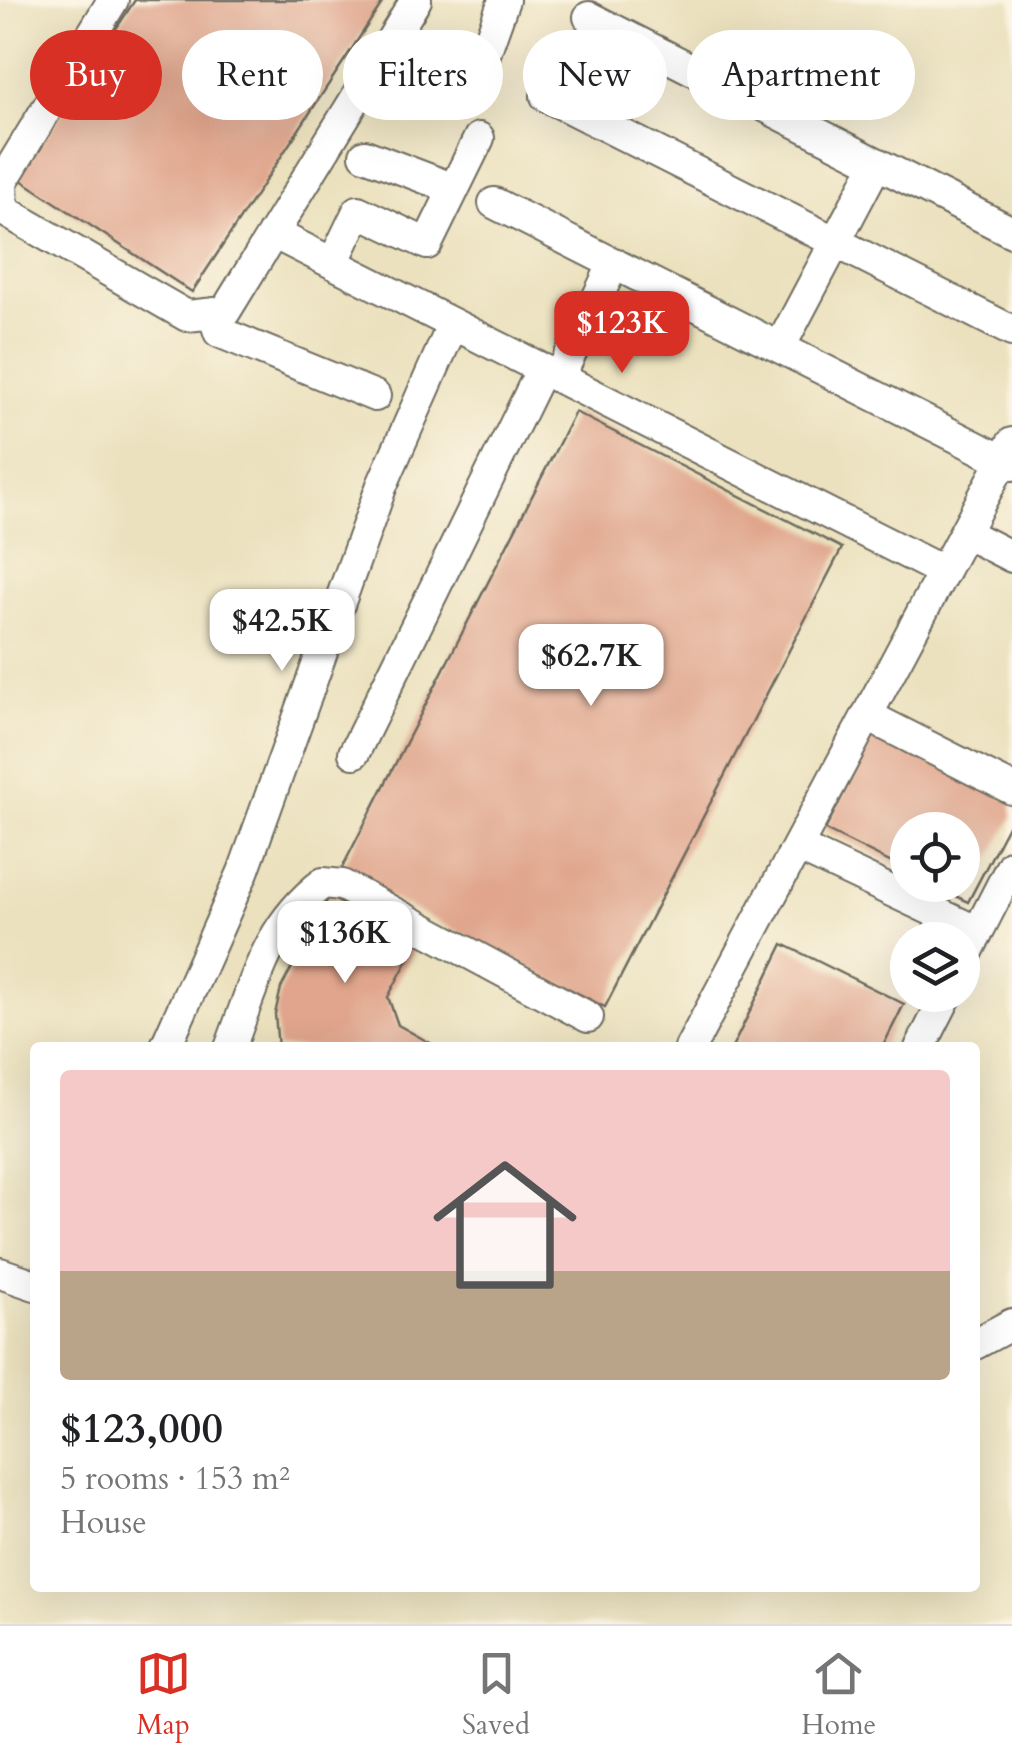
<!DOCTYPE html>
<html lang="en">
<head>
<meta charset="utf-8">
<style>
	:root { --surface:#fff; --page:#f2f2f2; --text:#202124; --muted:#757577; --line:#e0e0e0; --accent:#d93025 }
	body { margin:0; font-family:Cardo,serif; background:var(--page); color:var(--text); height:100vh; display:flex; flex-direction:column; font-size:38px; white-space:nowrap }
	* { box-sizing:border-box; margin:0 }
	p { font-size:32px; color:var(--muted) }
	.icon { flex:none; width:55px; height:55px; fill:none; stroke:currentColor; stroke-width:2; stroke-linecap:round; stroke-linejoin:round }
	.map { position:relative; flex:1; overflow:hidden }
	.details { position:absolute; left:30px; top:1042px; width:950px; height:550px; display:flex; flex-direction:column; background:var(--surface); border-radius:10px; box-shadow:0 10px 40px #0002 }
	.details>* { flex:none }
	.hud { position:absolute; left:30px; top:30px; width:952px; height:90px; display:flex; gap:20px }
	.controls { position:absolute; left:890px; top:812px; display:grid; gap:20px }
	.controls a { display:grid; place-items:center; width:90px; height:90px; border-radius:50%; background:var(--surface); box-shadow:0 10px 40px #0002; font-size:50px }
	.price { position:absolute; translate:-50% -85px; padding:0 22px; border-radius:20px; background:#fff; color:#222; font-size:32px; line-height:65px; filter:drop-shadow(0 2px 5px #0008) }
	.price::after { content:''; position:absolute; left:50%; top:60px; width:30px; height:22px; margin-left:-15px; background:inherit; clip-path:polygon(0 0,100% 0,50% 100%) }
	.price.current { background:var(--accent); color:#fff }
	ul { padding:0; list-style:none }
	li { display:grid; align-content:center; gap:20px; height:530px; padding:0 30px }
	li+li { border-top:2px solid var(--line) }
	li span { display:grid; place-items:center; height:310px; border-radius:10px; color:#555 }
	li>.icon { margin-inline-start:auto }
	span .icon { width:180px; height:180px; fill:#fffc; stroke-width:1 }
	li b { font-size:42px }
	.chip { padding:0 35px; border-radius:45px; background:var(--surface); box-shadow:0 10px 40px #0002; font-size:35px; line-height:90px }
	.chip.current { background:var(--accent); color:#fff }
	.dock { display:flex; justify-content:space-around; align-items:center; height:140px; border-top:2px solid var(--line); background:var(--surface); font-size:28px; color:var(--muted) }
	.dock a { display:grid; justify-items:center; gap:5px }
	.dock .current { color:var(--accent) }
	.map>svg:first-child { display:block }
	.building { fill:#e0a58c }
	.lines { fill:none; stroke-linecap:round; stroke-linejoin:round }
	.minor-casing { stroke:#6e6b5e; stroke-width:34 }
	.minor { stroke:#fff; stroke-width:30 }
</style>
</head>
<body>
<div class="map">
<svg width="1012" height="1624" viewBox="0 0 1012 1624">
	<rect width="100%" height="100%" fill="#fcf5e5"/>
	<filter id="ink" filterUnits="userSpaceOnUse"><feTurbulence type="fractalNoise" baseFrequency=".01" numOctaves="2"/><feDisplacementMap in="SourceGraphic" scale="20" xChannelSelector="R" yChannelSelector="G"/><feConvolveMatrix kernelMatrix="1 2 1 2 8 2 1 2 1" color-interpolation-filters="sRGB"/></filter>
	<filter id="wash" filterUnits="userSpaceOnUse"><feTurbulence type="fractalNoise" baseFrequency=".0048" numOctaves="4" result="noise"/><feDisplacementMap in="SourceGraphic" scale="40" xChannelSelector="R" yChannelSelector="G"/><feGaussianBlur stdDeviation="2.25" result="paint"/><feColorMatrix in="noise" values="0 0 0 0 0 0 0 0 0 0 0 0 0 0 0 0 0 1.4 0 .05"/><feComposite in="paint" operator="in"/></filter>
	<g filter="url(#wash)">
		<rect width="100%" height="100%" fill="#ebe1be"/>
		<g id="blocks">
			<path class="building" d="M135,0H384L192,292L18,178Z
				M575,412L842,548L605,1007L340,872Z
				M875,731L1012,801V818L968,902L934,885H962V830H908V871L825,830Z
				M329,897L417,943L388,997L398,1025L439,1048H278L275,1014L281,988Z
				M783,944L904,1004L882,1048H732Z"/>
		</g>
	</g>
	<g filter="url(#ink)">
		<use href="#blocks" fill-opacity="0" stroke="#6e6b5e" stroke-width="2.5"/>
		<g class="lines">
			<defs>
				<path id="minor" d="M113,0L2,182L3,210L187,316L225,312L416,0
					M589,17L1012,232
					M475,82L504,0
					M546,96L1012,331
					M365,155L454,189
					M494,203L1012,465
					M273,233L944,572
					M333,263L358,211L427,244L479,138
					M213,313L219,332L375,396
					M780,347L877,163
					M559,378L614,263
					M965,533L1012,557
					M868,716L1012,789
					M354,753L542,369
					M798,847L978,932
					M962,963L1012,865
					M165,1048L243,872L382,485L453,324
					M230,1048C255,983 266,927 323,883L342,885L588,1017
					M690,1048L1012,443
					M920,1048L947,995
					M0,1273L35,1285
					M975,1344L1012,1324"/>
			</defs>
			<use href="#minor" class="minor-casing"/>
			<use href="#minor" class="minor"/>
		</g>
	</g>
</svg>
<div class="controls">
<a><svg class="icon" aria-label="locate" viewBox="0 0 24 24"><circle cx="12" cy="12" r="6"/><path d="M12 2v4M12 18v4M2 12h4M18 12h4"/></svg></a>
<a><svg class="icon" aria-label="layers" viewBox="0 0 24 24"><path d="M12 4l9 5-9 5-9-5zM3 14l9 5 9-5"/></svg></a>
</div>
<b class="price current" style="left:622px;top:376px">$123K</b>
<b class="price" style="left:282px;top:674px">$42.5K</b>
<b class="price" style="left:591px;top:709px">$62.7K</b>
<b class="price" style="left:345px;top:986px">$136K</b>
<div class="hud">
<a class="chip current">Buy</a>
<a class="chip">Rent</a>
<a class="chip">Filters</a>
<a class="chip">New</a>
<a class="chip">Apartment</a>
</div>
<section class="details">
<ul>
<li><span style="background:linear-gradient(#f6c9c9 65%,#b9a48a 0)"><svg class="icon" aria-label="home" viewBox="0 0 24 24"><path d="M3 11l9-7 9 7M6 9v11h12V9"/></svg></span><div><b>$123,000</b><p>5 rooms · 153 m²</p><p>House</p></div></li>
</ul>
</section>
</div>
<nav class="dock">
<a class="current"><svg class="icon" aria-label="map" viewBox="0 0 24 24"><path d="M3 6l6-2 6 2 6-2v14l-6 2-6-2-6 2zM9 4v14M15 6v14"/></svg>Map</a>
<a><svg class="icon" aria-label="saved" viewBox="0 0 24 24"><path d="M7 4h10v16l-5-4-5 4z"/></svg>Saved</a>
<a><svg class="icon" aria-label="home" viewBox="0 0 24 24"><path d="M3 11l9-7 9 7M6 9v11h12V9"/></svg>Home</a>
</nav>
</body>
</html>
